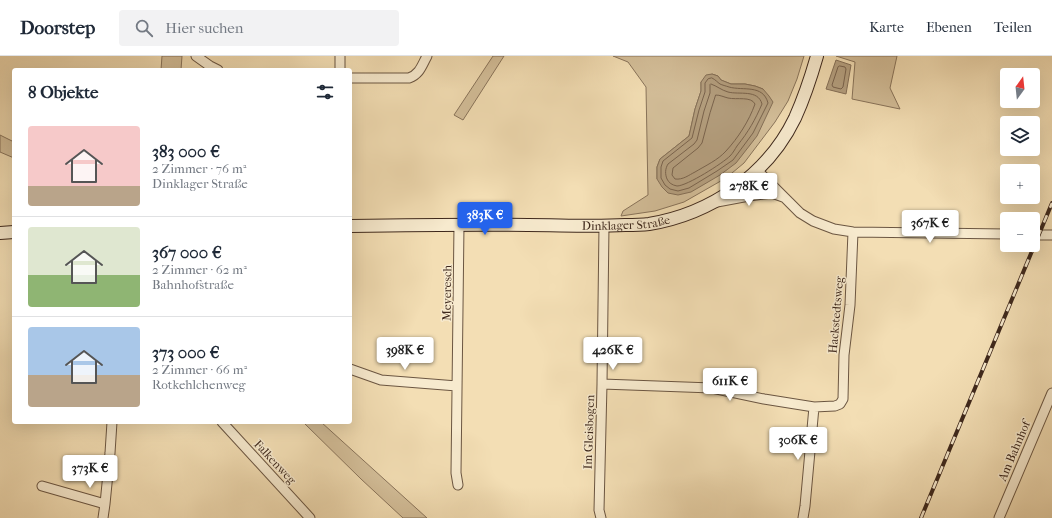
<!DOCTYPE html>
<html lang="de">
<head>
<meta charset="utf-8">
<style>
	:root { --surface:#fff; --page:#f2f2f3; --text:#1f2937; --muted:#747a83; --line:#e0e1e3; --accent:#2563eb }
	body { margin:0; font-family:"IM FELL French Canon",serif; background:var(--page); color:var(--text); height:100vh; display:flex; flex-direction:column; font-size:15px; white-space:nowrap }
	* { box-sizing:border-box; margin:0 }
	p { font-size:13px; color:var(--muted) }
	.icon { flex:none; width:22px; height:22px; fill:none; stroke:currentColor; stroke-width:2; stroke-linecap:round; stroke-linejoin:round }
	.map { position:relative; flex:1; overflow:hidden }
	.panel { position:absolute; left:12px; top:12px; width:340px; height:356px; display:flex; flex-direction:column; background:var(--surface); border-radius:4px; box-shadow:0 4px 16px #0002 }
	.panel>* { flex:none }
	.needle { width:26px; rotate:15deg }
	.fabs { position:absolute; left:1000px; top:12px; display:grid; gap:8px }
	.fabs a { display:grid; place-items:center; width:40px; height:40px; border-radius:4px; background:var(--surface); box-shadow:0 4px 16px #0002; font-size:20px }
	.price { position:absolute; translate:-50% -34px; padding:0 9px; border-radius:4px; background:#fff; color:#222; font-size:13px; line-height:26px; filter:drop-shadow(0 1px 2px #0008) }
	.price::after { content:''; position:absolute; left:50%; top:24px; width:12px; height:9px; margin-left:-6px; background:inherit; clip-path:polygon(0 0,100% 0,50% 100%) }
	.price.on { background:var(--accent); color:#fff }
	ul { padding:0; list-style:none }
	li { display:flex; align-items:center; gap:12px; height:100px; padding:0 16px }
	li+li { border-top:1px solid var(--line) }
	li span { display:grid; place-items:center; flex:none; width:112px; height:80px; border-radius:4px; color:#555 }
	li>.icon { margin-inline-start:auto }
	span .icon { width:48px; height:48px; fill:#fffc; stroke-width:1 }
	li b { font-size:17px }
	h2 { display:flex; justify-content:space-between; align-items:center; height:48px; padding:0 16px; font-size:17px }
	header { display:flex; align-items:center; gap:24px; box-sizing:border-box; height:56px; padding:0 20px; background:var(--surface); border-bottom:1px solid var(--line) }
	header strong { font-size:19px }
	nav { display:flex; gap:22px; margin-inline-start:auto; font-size:14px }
	.search { width:280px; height:36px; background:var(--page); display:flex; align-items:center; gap:10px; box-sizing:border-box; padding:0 14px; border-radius:4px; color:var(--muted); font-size:15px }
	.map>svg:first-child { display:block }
	.green { fill:#d4bf9a; stroke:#89745b; fill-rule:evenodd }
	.water { fill:#b5a080; stroke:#857058 }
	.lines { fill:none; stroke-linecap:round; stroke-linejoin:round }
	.shore { stroke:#7a644e; stroke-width:1 }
	.street-casing { stroke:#6b5642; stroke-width:11 }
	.secondary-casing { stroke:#3e281c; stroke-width:14 }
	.street { stroke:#f7eace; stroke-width:9 }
	.secondary { stroke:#f7eace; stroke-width:12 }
	.rail-casing { stroke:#3e281c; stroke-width:4 }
	.rail { stroke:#f7eace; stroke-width:2.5; stroke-dasharray:8; stroke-linecap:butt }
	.labels { text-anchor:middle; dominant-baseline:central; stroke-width:3; stroke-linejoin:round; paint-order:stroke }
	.street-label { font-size:12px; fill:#3e281c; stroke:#f7eace }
</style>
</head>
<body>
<header>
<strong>Doorstep</strong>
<div class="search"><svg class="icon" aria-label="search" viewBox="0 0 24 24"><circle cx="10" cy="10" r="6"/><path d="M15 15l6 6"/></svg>Hier suchen</div>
<nav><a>Karte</a><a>Ebenen</a><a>Teilen</a></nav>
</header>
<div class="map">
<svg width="1052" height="462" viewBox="0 0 1052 462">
	<rect width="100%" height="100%" fill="#f3deb4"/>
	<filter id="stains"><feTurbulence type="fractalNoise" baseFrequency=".005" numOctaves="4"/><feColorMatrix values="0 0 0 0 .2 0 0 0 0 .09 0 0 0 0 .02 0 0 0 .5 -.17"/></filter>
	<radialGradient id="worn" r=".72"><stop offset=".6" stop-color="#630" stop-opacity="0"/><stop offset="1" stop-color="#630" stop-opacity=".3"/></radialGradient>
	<path class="green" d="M162,0H182L181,14H161Z
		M493,0H504L463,64L454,59Z
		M613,0H804L797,23L788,45L775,66L744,107L726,122L684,146L655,155L621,160L623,155L648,139L646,31L628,6ZM712,18L718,20L721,24L731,28H745L755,30L763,33L657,123V111L660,103L689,80L695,53L701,35V26Z
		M836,0H897L890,32L900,53L852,43L855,6Z
		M0,79L14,86V102L0,96Z
		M303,366H321L427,462H403L361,423Z"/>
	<path class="water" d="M836,4L851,9L846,38L826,33Z
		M712,18L718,20L721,24L731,28H745L755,30L763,33L769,40L773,46L757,80L736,107L720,119L691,136L678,139L668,137L662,131L657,123V111L660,103L689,80L695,53L701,35V26L706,19Z"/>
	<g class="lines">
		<path class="shore" d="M840,10L845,11L846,13L843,31L841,33L833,31L832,29L838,11Z
			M712,22C716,24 717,26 720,28C722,29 726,30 729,31C743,35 763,28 768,47L753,77L733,104L717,115L689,132L678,135L670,133L665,129L661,122V111L663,105L692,82L699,54L705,36V27L708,23Z
			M711,28C717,30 721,34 728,36C739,39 758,33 762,48C755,64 749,75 737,90C735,93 733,97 730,100C723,107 687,130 677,130C672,129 669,127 667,123C665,118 665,113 668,108L694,88L697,84L704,55L710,37V29Z
			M716,39C720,39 724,41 728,42C737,44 751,40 755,48C749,65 738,82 726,95C718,104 705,110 695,116C689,119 683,124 675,123L672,119L673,112L698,92L702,87L710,57Z"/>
		<defs>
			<path id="street" d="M196,0L210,10L218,14
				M340,0V14
				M350,22H409C420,18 422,9 427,0
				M757,114L800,157L813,165L834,173L853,176L1007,178
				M717,146L749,140L772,137L783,141
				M1033,179H1052
				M350,313L381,324L457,330
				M602,328L712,332L764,343L814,351L835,350L840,348L843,343L844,299L850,249L853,176
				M222,366L310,462
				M458,429L456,417L459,169
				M42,430L105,448L103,462
				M105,448L110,397L112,366
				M601,462L599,454L602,328L604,170
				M803,462L805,450L814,351
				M999,462L1052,337"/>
			<g id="secondary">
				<path id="s1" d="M350,170C409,169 469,168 528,169C560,169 593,171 625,169C633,169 641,169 649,168C710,158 767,120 795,62C804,42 811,21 817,0"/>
				<path d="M0,177L14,176"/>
			</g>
		</defs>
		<use href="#street" class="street-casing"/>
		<use href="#secondary" class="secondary-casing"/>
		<use href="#street" class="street"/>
		<use href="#secondary" class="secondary"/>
		<defs>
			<path id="rail" d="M921,462L1052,147"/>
		</defs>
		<use href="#rail" class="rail-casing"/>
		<use href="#rail" class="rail"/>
	</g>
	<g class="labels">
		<g class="street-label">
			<text stroke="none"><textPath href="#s1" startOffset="276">Dinklager Straße</textPath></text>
			<text transform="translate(447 237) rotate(-89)">Meyeresch</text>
			<text transform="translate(836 259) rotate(-85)">Hackstedtsweg</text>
			<text transform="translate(589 376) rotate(-88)">Im Gleisbogen</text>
			<text transform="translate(1014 395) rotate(-67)">Am Bahnhof</text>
			<text transform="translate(275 406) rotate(47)">Falkenweg</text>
		</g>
	</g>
	<rect width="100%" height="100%" filter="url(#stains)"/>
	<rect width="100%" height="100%" fill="url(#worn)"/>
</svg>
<div class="fabs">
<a><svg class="needle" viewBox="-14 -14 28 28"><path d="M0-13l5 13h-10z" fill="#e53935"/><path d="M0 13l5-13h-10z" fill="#747a83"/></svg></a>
<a><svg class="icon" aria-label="layers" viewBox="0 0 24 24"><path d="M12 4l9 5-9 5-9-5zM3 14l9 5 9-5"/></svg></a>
<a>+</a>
<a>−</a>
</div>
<b class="price" style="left:749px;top:151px">278K €</b>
<b class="price on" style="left:485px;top:180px">383K €</b>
<b class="price" style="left:930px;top:188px">367K €</b>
<b class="price" style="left:405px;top:315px">398K €</b>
<b class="price" style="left:613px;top:315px">426K €</b>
<b class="price" style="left:730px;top:346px">611K €</b>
<b class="price" style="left:798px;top:405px">306K €</b>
<b class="price" style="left:90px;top:433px">373K €</b>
<section class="panel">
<h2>8 Objekte<svg class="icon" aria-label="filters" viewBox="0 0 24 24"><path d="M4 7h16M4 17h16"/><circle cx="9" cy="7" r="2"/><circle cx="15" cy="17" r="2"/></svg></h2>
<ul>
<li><span style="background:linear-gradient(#f6c9c9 75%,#b9a48a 0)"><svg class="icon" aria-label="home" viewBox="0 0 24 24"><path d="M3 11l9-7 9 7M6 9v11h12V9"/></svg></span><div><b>383 000 €</b><p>2 Zimmer · 76 m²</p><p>Dinklager Straße</p></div></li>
<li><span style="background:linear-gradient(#dfe7d0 60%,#8fb573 0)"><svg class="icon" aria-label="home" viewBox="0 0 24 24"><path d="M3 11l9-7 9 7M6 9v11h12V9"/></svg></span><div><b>367 000 €</b><p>2 Zimmer · 62 m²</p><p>Bahnhofstraße</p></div></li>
<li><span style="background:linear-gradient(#a9c7e8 60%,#b9a48a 0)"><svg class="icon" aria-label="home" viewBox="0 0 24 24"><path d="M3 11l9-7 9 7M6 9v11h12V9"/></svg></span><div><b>373 000 €</b><p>2 Zimmer · 66 m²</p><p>Rotkehlchenweg</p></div></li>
</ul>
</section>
</div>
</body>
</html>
